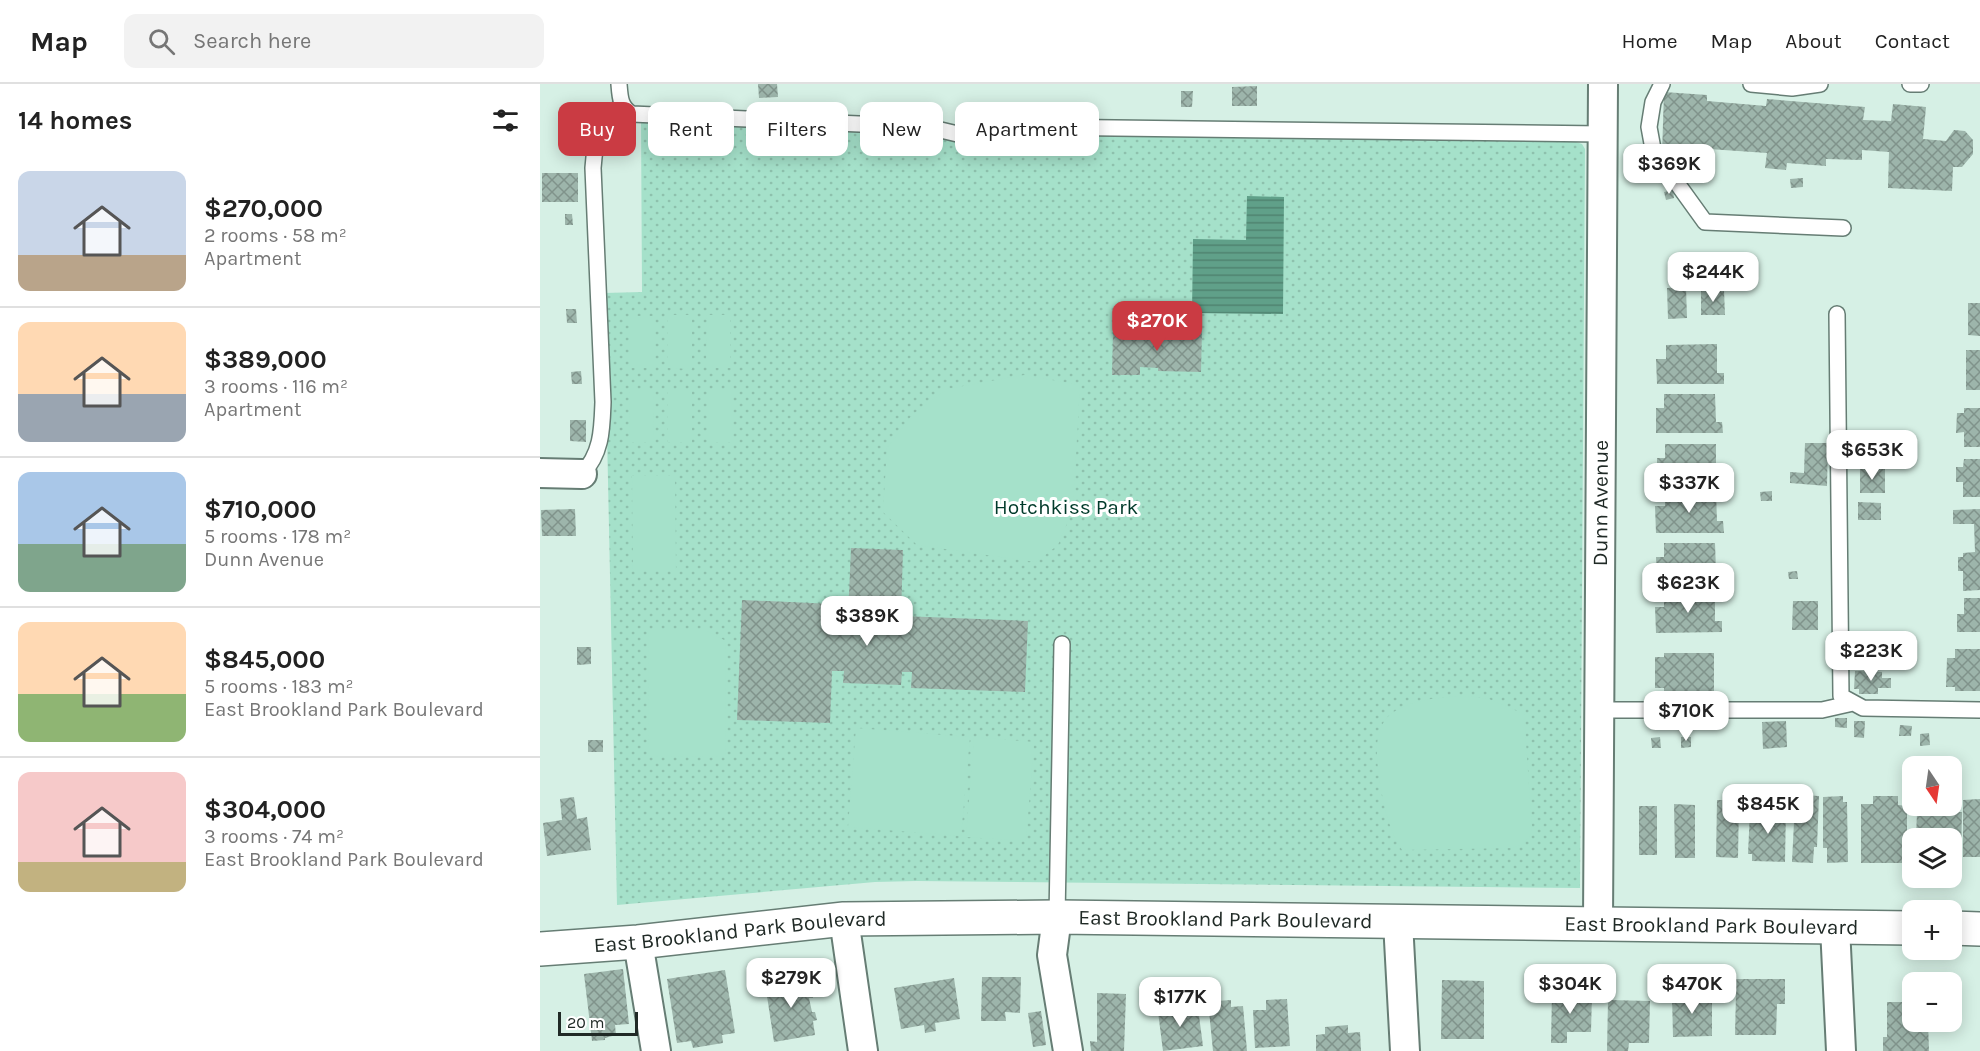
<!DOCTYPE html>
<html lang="en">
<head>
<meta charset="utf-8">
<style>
	:root { --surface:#fff; --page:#f2f2f2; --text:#222; --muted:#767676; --line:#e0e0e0; --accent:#ca3b43 }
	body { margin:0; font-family:Karla,sans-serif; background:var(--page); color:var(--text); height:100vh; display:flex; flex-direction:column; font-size:22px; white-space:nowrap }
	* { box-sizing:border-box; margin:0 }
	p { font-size:20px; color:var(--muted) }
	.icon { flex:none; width:33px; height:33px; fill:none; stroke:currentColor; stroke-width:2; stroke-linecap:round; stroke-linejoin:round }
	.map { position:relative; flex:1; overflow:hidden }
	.drawer { display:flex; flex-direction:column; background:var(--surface); width:540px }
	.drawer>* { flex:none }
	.top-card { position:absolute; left:18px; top:18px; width:570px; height:54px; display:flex; gap:12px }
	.needle { width:39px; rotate:167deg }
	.controls { position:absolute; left:1362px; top:672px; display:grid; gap:12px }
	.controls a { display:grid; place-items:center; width:60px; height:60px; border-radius:12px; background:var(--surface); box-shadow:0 3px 15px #0003; font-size:30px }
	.scale { position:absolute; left:18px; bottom:15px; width:80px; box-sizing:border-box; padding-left:6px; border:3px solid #202a26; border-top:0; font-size:16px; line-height:21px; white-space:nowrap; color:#202a26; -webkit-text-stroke:4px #fff; paint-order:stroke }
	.price { position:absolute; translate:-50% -51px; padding:0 14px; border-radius:12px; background:#fff; color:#222; font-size:20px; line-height:39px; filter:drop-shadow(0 2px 3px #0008) }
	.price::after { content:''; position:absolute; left:50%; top:36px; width:18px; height:14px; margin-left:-9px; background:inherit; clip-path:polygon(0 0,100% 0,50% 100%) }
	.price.active { background:var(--accent); color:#fff }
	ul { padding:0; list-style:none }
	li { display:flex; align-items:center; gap:18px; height:150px; padding:0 18px }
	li+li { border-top:2px solid var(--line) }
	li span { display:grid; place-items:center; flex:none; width:168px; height:120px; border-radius:12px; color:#555 }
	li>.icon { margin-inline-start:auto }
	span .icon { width:72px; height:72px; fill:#fffc; stroke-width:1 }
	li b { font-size:26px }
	h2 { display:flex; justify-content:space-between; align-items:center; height:72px; padding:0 18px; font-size:26px }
	.chip { padding:0 21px; border-radius:12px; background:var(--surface); box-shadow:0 3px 15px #0003; font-size:21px; line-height:54px }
	.chip.active { background:var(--accent); color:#fff }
	header { display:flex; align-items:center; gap:36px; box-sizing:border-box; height:84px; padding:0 30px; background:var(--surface); border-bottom:2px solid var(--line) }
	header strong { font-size:28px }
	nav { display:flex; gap:33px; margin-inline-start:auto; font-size:21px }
	.search { width:420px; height:54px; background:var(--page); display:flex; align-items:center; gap:15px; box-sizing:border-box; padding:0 21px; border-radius:12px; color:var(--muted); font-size:22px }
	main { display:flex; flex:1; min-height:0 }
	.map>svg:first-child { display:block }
	.grass { fill:url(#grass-dots) }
	.garden { fill:#a5e1ca }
	.water { fill:url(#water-rules) }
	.building { fill:url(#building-cross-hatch) }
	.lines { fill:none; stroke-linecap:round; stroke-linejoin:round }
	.service-casing { stroke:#667d74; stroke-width:18 }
	.minor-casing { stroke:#667d74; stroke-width:32 }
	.secondary-casing { stroke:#667d74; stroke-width:36 }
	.service { stroke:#fff; stroke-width:15 }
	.minor { stroke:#fff; stroke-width:28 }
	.secondary { stroke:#fff; stroke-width:33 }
	.labels { text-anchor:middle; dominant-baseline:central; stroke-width:6; stroke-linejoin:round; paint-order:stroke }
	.street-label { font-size:21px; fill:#202a26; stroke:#fff }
	.park-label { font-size:21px; fill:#003a2a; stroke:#fff }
</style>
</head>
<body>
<header>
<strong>Map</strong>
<div class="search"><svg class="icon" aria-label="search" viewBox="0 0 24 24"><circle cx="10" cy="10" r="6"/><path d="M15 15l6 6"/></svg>Search here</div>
<nav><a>Home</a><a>Map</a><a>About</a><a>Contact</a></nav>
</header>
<main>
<section class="drawer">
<h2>14 homes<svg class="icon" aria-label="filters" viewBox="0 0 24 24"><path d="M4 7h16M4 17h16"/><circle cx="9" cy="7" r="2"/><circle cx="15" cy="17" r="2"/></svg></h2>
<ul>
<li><span style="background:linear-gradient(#c9d6e8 70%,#b9a48a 0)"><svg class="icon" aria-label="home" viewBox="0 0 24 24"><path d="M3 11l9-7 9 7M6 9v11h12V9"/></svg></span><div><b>$270,000</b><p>2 rooms · 58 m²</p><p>Apartment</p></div></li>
<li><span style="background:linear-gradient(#ffd9b3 60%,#9aa5b1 0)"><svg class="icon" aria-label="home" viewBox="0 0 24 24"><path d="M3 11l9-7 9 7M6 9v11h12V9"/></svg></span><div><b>$389,000</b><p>3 rooms · 116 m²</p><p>Apartment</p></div></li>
<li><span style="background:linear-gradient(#a9c7e8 60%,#7fa58c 0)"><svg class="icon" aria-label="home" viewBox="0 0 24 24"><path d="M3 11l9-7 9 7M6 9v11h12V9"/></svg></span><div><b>$710,000</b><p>5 rooms · 178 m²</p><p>Dunn Avenue</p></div></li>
<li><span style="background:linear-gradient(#ffd9b3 60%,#8fb573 0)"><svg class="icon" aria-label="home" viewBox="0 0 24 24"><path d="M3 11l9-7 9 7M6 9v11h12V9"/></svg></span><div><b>$845,000</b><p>5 rooms · 183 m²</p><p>East Brookland Park Boulevard</p></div></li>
<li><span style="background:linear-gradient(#f6c9c9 75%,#c2b280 0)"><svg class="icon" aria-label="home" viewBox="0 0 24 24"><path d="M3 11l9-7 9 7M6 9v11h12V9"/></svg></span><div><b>$304,000</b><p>3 rooms · 74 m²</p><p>East Brookland Park Boulevard</p></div></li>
</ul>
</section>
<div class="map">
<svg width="1440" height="967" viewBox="0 0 1440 967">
	<defs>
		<pattern id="grass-dots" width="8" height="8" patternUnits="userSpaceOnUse" patternTransform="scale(1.5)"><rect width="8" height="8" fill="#a5e1ca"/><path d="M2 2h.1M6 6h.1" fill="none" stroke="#8ec1ad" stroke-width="1.8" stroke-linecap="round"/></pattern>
		<pattern id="water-rules" width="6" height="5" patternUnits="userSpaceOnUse" patternTransform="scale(1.5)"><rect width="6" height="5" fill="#60a089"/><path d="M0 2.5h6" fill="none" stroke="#4f8370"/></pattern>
		<pattern id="building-cross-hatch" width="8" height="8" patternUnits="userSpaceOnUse" patternTransform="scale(1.5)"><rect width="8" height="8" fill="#9db5ab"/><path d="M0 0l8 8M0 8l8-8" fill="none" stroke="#80938b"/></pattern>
	</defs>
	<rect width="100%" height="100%" fill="#d6f0e5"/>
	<path class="grass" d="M101,37L363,47L414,55L488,48L1033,57L1042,60L1045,65L1040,804L376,797L335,798L77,821L64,209L102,208Z"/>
	<path class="garden" d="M128,231H152V285L128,284Z
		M167,231H190V284H166Z
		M90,232H113V284H90Z
		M484,291L540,301L533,425L518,461L496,478L377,461L343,428L347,364L372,331L407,305Z
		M90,305H114L113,358H89Z
		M128,305H152V358H128Z
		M167,305H191V358H167Z
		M92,392H135L136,487H93Z
		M108,547H167L186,557L185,673L109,672Z
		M927,612L949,615L984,630L992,744C989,756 985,760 973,764L862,766C850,748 845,727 841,705C838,686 833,660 842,641C855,615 902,613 927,612Z
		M316,644L430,653L421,752L308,743Z
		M434,653L494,658L486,757L426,753Z"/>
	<path class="water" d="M707,112L744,113L743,230L652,229L653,155L706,156Z"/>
	<path class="building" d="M218,0H237L238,13L219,14Z
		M717,2V22H692V3Z
		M641,7H653L652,23H641Z
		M1124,8L1167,11V17L1226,22L1227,15L1325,23L1323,36L1351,37L1353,20L1386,23L1383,55L1406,57L1414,46L1425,47L1433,56V70L1422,83H1413L1412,107L1348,104L1349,68L1322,66V76L1286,75V82L1247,79L1246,86L1225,84L1227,69L1169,65L1168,73L1122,70Z
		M31,29L32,42L23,43L22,30Z
		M2,89H38V118H2Z
		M1263,94V103L1251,104L1250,95Z
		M1133,106L1134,114L1126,116L1124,108Z
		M25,130H32L33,141H25Z
		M1146,203L1147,234L1128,235L1127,204Z
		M1161,206H1184L1185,231H1161Z
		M1428,219H1440V252L1428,251Z
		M26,225H36L37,239H27Z
		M620,246L662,247L661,288L618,287V284L600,283V291H572L573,249H600V253H619Z
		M1177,260V289H1184V300H1117L1116,275H1126V261Z
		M1426,266H1440V306H1426Z
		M41,287L42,300H32L31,288Z
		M1124,310H1175L1176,338H1182L1183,349H1116V324H1124Z
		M1424,324H1440V363H1424V348L1416,349L1417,329H1424Z
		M30,336H46V358L30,357Z
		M1321,347H1346L1345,364L1320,363Z
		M1265,359H1288L1287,402L1250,399V388L1264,389Z
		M1125,360H1176V388H1183V399L1117,400V374H1125Z
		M1424,375H1440V413H1423V398H1416V383H1423Z
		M1320,384L1345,385V409H1320Z
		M1232,407V417H1221L1220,408Z
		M1176,408L1177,437H1183L1184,449H1116L1115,422H1125V409Z
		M1318,418L1341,419V436H1318Z
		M35,425L36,452H2L1,426Z
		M1440,425V506L1423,507V487H1418V473H1423V469L1435,468L1434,440H1413V426Z
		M1124,459H1175L1176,487H1183V498H1117L1116,473H1124Z
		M311,464L363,466L361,532L488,537L485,608L371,604L372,588H362L361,601L303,599L304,587H292L290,639L197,636L202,516L294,520V533H308Z
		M1257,487L1258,495H1249L1248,488Z
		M1124,509H1175V537H1182V548L1116,549L1115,523H1124Z
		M1424,514H1440V548H1417V530H1424Z
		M1253,517H1278V546H1252Z
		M37,563H51V580L37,581Z
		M1415,565H1440V607H1415V603H1406L1407,574H1415Z
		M1124,569H1174V608H1124V604H1115V573H1124Z
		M1315,587L1342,588V594H1351V604H1338V610H1319V605H1314Z
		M1295,634H1307V644L1295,643Z
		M1246,637L1247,663L1223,665L1222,638Z
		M1314,637H1325L1324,654L1314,653Z
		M1360,641L1372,642L1371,652H1359Z
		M1389,649L1390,661L1380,662V650Z
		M1120,653L1121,664H1112L1111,654Z
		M1141,653H1151V663L1141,664Z
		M48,656H63V668H48Z
		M1412,702H1417V728H1422L1421,771L1416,770V780H1412V754H1376L1377,728H1382V722H1412Z
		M1259,711L1279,712L1277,763H1274L1273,779L1252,778L1255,718H1258Z
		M1303,712V718H1307L1308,778L1287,779V764H1283V713Z
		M1333,712H1358V721L1367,722V779H1321V720H1333Z
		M34,713L37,735L47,733L51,766L7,772L3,739L22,736L20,715Z
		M1440,715V773H1423V716Z
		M1177,716H1199L1198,774L1176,773Z
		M1134,720L1155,721V774H1135Z
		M1099,722H1117V771H1099Z
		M1225,722H1246L1245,778L1212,777V770H1208L1210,727H1224Z
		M83,885L89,940L75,941L76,951L65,954V956L52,957L44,890Z
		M185,886L195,949L182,951L183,959L153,964L151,957L137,959L127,895Z
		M266,892L268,906L272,905L273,914H269L272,928H275L277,936L273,937L275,951L234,958L225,899Z
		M442,893H481L480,929L465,928L466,937H441Z
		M414,894L420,935L395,939L396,947L385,949L384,941L361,945L354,904Z
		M1194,895H1245V920H1237L1236,951H1195L1196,909H1194Z
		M902,896L944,897V955H901Z
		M557,909L586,910L584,967H551L550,957L557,958Z
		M1012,909H1052L1051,948H1027V959H1011Z
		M1172,910V952L1133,953L1132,911Z
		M747,915L750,962L715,964L713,926H726V916Z
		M691,916V923L703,922L707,967H673L669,927L678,925L677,917Z
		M1068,916L1110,917L1109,959H1089L1088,967H1067Z
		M642,918L643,926L658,924L663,962L623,967L618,928L626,927L625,920Z
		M1347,918H1372V938H1388L1389,967H1343V953H1347Z
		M501,927L506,961L493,963L488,929Z
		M808,941V949L820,948L821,967H776V951L785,950V943Z"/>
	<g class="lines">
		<defs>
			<path id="service" d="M79,0C80,13 80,23 92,30L388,43L426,52H442L497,43L1062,50
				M1122,0L1113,18L1109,43L1115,76L1134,95L1165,138L1303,144
				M1211,0L1252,4L1280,0
				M1370,0H1381
				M1297,230L1301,612L1323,624L1440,626
				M42,390C62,369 62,345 63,318L53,84C55,56 59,38 82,21
				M1059,626H1282L1313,619
				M517,833L522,560"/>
			<g id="minor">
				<path d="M0,389L42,390"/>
				<path d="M517,833L512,871L528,967"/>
				<path d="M304,835L323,967"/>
				<path d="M858,838L865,967"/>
				<path id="s1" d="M1058,839L1063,0"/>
				<path d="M1295,843L1301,967"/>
				<path d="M98,858L116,967"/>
			</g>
			<g id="secondary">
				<path d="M1412,844L1440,845"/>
				<path id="s2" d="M0,865L98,858L304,835L517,833L1372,844"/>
			</g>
		</defs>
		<use href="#service" class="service-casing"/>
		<use href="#minor" class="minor-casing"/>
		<use href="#secondary" class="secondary-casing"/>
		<use href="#service" class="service"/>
		<use href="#minor" class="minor"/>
		<use href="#secondary" class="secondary"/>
	</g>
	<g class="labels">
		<g class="street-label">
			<text stroke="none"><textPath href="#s1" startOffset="420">Dunn Avenue</textPath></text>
			<text stroke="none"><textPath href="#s2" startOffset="687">East Brookland Park Boulevard</textPath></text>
			<text stroke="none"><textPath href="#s2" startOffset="1173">East Brookland Park Boulevard</textPath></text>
			<text stroke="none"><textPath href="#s2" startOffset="201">East Brookland Park Boulevard</textPath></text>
		</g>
		<g class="park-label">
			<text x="526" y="423">Hotchkiss Park</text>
		</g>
	</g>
</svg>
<div class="controls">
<a><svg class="needle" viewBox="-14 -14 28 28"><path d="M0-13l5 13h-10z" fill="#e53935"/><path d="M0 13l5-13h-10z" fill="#767676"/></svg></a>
<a><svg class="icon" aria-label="layers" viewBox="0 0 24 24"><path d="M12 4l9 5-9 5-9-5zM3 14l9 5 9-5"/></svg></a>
<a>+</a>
<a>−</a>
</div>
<div class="scale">20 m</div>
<b class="price" style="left:1129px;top:111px">$369K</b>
<b class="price" style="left:1173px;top:219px">$244K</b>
<b class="price active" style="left:617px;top:268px">$270K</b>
<b class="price" style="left:1332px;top:397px">$653K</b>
<b class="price" style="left:1149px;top:430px">$337K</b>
<b class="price" style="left:1148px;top:530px">$623K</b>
<b class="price" style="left:327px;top:563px">$389K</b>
<b class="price" style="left:1331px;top:598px">$223K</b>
<b class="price" style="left:1146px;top:658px">$710K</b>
<b class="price" style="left:1228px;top:751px">$845K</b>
<b class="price" style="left:251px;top:925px">$279K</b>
<b class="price" style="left:1030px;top:931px">$304K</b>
<b class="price" style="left:1152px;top:931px">$470K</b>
<b class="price" style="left:640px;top:944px">$177K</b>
<div class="top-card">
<a class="chip active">Buy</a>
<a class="chip">Rent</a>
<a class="chip">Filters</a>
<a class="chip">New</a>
<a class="chip">Apartment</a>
</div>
</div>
</main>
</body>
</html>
